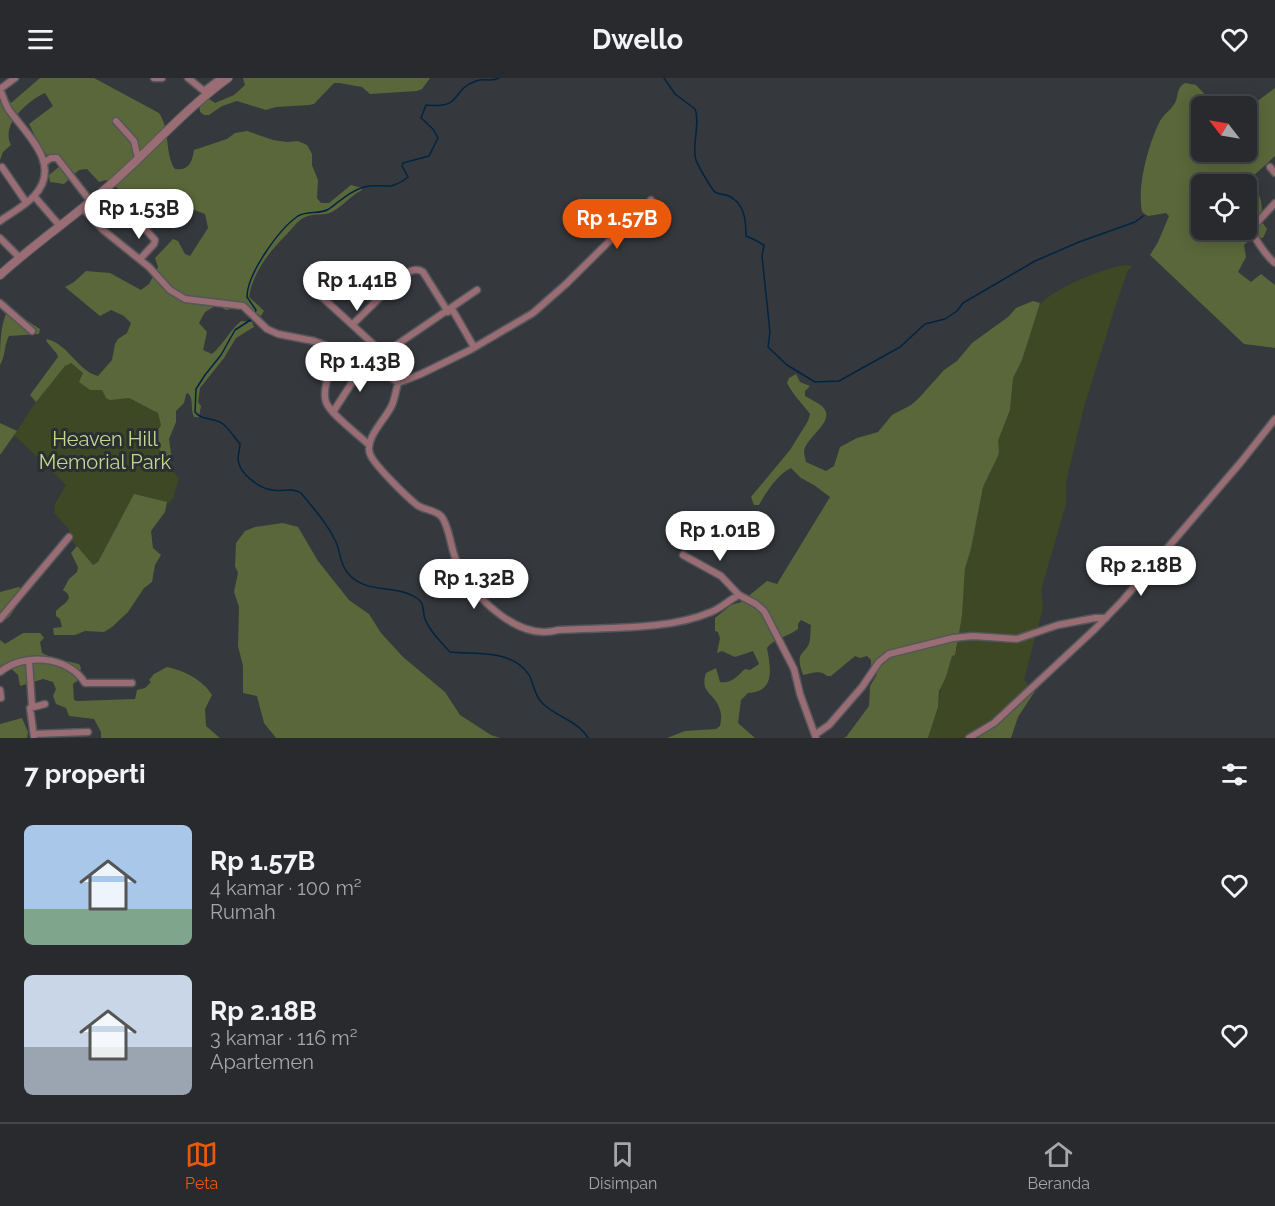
<!DOCTYPE html>
<html lang="id">
<head>
<meta charset="utf-8">
<style>
	:root { --surface:#282a2e; --page:#303236; --text:#f1f3f6; --muted:#a5a7aa; --line:#44464a; --accent:#ea580c }
	body { margin:0; font-family:Raleway,sans-serif; background:var(--page); color:var(--text); height:100vh; display:flex; flex-direction:column; font-size:22px; white-space:nowrap }
	* { box-sizing:border-box; margin:0 }
	p { font-size:20px; color:var(--muted) }
	.icon { flex:none; width:33px; height:33px; fill:none; stroke:currentColor; stroke-width:2; stroke-linecap:round; stroke-linejoin:round }
	.map { position:relative; height:660px; overflow:hidden }
	.sheet { display:flex; flex-direction:column; background:var(--surface); flex:1 }
	.sheet>* { flex:none }
	.needle { width:39px; rotate:301deg }
	.controls { position:absolute; left:1191px; top:18px; display:grid; gap:12px }
	.controls a { display:grid; place-items:center; width:66px; height:66px; border-radius:9px; background:var(--surface); box-shadow:0 3px 15px #0003,0 0 0 2px var(--line); font-size:30px }
	.price { position:absolute; translate:-50% -51px; padding:0 14px; border-radius:21px; background:#fff; color:#222; font-size:20px; line-height:39px; filter:drop-shadow(0 2px 3px #0008) }
	.price::after { content:''; position:absolute; left:50%; top:36px; width:18px; height:14px; margin-left:-9px; background:inherit; clip-path:polygon(0 0,100% 0,50% 100%) }
	.price.current { background:var(--accent); color:#fff }
	ul { padding:0; list-style:none }
	li { display:flex; align-items:center; gap:18px; height:150px; padding:0 24px }
	li span { display:grid; place-items:center; flex:none; width:168px; height:120px; border-radius:9px; color:#555 }
	li>.icon { margin-inline-start:auto }
	span .icon { width:72px; height:72px; fill:#fffc; stroke-width:1 }
	li b { font-size:26px }
	h2 { display:flex; justify-content:space-between; align-items:center; height:72px; padding:0 24px; font-size:26px }
	header { display:flex; justify-content:space-between; align-items:center; height:78px; padding:0 24px; background:var(--surface); font-size:27px; font-weight:700 }
	.tab-bar { display:flex; justify-content:space-around; align-items:center; height:84px; border-top:2px solid var(--line); background:var(--surface); font-size:16px; color:var(--muted) }
	.tab-bar a { display:grid; justify-items:center; gap:3px }
	.tab-bar .current { color:var(--accent) }
	.map>svg:first-child { display:block }
	.green { fill:#3e4825 }
	.forest { fill:#5a673a; fill-rule:evenodd }
	.lines { fill:none; stroke-linecap:round; stroke-linejoin:round }
	.stream { stroke:#002542; stroke-width:1.5 }
	.minor-casing { stroke:#53565a; stroke-width:9 }
	.tertiary-casing { stroke:#53565a; stroke-width:10 }
	.minor { stroke:#9a6d74; stroke-width:6 }
	.tertiary { stroke:#9a6d74; stroke-width:8 }
	.labels { text-anchor:middle; dominant-baseline:central; stroke-width:6; stroke-linejoin:round; paint-order:stroke }
	.park-label { font-size:20px; fill:#c3d890; stroke:#2b2e32 }
</style>
</head>
<body>
<header><svg class="icon" aria-label="menu" viewBox="0 0 24 24"><path d="M4 6h16M4 12h16M4 18h16"/></svg>Dwello<svg class="icon" aria-label="heart" viewBox="0 0 24 24"><path d="M12 20l-8-8c-3-5 5-10 8-4 3-6 11-1 8 4z"/></svg></header>
<div class="map">
<svg width="1275" height="660" viewBox="0 0 1275 660">
	<rect width="100%" height="100%" fill="#35383d"/>
	<path class="green" d="M1126,187L1133,188L1128,192L1116,226L1084,329L1066,404V426L1041,512L1043,530L1024,602L1035,613L1026,617L973,660H928L938,629L941,608L946,599L952,578L957,572L956,564L962,538L965,490L971,471L983,409L998,378V363L1010,332L1013,300L1022,282L1037,231C1046,213 1105,189 1126,187Z
		M70,285L83,295L80,304L90,312H102L106,320H129L158,335L161,347L156,356C160,374 168,387 179,401L173,420L169,425L159,423L117,447L103,477L98,484L93,487L71,462L69,451L54,435L55,426L66,407L14,357C29,336 49,298 70,285Z"/>
	<path class="forest" d="M40,0H94L159,35C170,50 165,78 175,91C189,93 192,84 194,72L227,61L235,55L247,53L273,62L287,64L298,63L307,67L312,76V87L318,102L317,120L321,125H329L351,107L362,110V112C350,118 342,129 332,134C324,138 316,135 308,138C298,141 294,149 287,156C269,174 253,194 249,219L262,231L264,233L261,238L245,228L226,232L217,227L205,234L199,245L207,254L203,272L212,276C224,266 229,253 241,243L252,244L254,249L236,260L224,280L200,310L198,324L201,328L199,339H194C190,331 194,321 188,315L186,316L184,325L176,333V344L169,361L172,383L169,388L155,363L156,356L161,347L158,335L129,320L110,322L106,320L102,312H90L79,304L83,295L71,285L65,288L36,324L30,317L58,279L57,276L46,263L47,261C68,266 78,293 98,298L112,282L115,266L118,261L127,255L131,245L124,238L111,232L100,238L65,209L74,204L86,193L110,195L141,212L149,206L158,189L155,180L173,161L178,163L185,176L190,178L208,150L205,136L175,125L161,114L153,119L144,131H138L124,115L106,102L99,104L87,91L79,92L64,106L50,104L49,97L60,88V83L55,76L47,77L43,74L29,46L53,28L45,15C29,22 0,46 11,67L3,74L0,82V20L4,17L11,25Z
		M243,0H430L422,11L417,13L370,16L362,9L339,5H334L314,26L309,27L276,29L266,32L237,23L222,28L209,37H204L200,34L199,27L209,21L215,25L234,17L245,7Z
		M1185,5L1196,7L1216,28H1202V74H1246L1247,31L1275,10V78L1249,102C1259,115 1265,124 1260,141L1267,151L1263,160L1253,159L1244,167L1246,179L1238,194L1251,204L1261,196L1275,207V270L1244,266L1150,177L1158,164L1169,138L1166,135L1148,138L1142,134C1137,108 1148,67 1160,43C1164,36 1171,32 1175,25C1179,17 1176,10 1185,5ZM1202,106H1246V152H1202Z
		M1033,223L1040,225L1022,282L1013,300L1010,332L998,363L999,373L998,378L983,409L971,471L965,490L962,538L955,577L952,578L946,599L939,613L938,629L928,660H843L846,659L869,628L870,608L877,596L871,589V582L867,578L860,580L855,578L831,598H827C820,591 811,596 803,597C793,570 808,578 810,561C811,556 810,552 811,547L801,542L798,546V551C789,558 773,561 767,570C771,591 775,614 748,615L741,622L738,645L755,660H667L685,653L716,651L720,648C721,642 722,637 720,632C716,615 699,616 706,595L716,590L720,604C732,606 737,598 745,591L750,592L759,586L753,573L735,579L722,573L717,575L720,560L718,554L715,553V540L731,527L741,524L767,503L777,506L830,419L814,407L801,400L791,390C777,397 767,413 759,427H754L751,419L790,372L808,343L810,336C802,325 793,317 787,305L789,300L796,296L800,304L810,308L805,313V318C810,321 817,324 822,328C838,343 805,359 804,374C804,376 806,383 806,384L826,393L834,388L840,369L857,360L878,354L892,337L911,327L919,320L944,292L957,283L972,265L1008,239L1016,230Z
		M9,231L40,251L39,256L9,258C4,266 6,277 0,287C0,271 0,242 9,231Z
		M0,345L17,353L0,377Z
		M134,416L167,424L165,434L151,453L153,470L161,477L155,487L152,504L144,510L128,534L112,549L104,554L85,553L75,557H54L53,550L62,549L60,541L56,538V533C62,526 77,521 63,512L69,501L77,494L78,489L71,475L77,468L93,487L98,484Z
		M283,445L298,449L318,483L349,522L369,536L381,555L403,579L445,614L460,637L491,657L500,660H276L264,645L257,618L243,615V588L238,568L239,529L234,514L238,495L235,488L236,465L245,453L255,449Z
		M19,509L25,514L24,517L9,539L0,545V514Z
		M23,555H40L44,560L40,564L42,575L53,580L79,586L81,590L77,603L73,606L74,622L77,623L135,621L137,612L145,610L151,604L149,602L154,596L167,589C183,592 203,602 212,617L205,631L206,648L220,660H101V654L94,641L69,638L66,630L56,626L53,618L56,611L53,604L43,601L20,608L18,597L7,587L0,591V562L5,566Z
		M1035,613L1018,639L1011,660H974L1026,617Z
		M22,640L28,654L27,660H0V646Z"/>
	<g class="lines">
		<path class="stream" d="M664,0L675,16L695,31C701,45 691,68 696,82C697,86 712,112 715,114C720,117 725,116 729,118C745,126 746,143 746,158L755,162L764,167L762,178L770,254L768,269L787,287L815,304L839,303L900,269L925,246L945,241L957,233L963,225L1035,183L1079,164L1135,144L1143,138
			M254,237L256,232L247,219C247,196 279,151 298,138C308,132 319,137 329,131C340,123 350,113 364,109C382,104 388,115 408,99L402,88L403,85L429,78L438,60L433,51L421,40L426,27C464,31 450,12 476,3C483,0 492,4 499,0
			M252,241L235,252L221,277L205,297L196,311L195,334C202,343 214,339 223,346C229,351 235,360 240,366C240,371 238,376 238,381C239,396 259,410 272,412C282,414 292,409 301,415C314,431 327,445 336,464C340,473 340,486 347,494C365,518 397,505 418,521C425,526 422,533 425,541C430,554 441,564 450,574C477,577 512,571 529,597C534,606 534,618 543,626C557,639 578,643 588,660"/>
		<defs>
			<path id="minor" d="M154,0H162
				M188,0L204,13L221,0
				M0,11C3,18 5,26 9,32C27,57 63,87 34,118C25,128 11,135 0,143
				M0,11L15,0
				M116,43L134,63L138,80
				M45,84L51,80H57L91,124
				M2,89L26,124
				M1270,89L1275,95
				M34,118L60,148
				M1275,125L1251,151C1254,160 1267,179 1275,185
				M83,131L103,152L149,189L170,212L185,221L243,228L267,251L278,256L314,263L366,283L379,290L398,305C396,312 395,320 392,327C386,341 364,360 370,376C374,387 407,419 417,427C424,432 435,432 441,438C449,447 451,471 456,482C470,516 517,564 558,552C605,549 667,553 711,534C721,530 729,522 739,517L756,526L764,533L794,591L800,616L816,660
				M137,142L155,162L154,166L140,181
				M0,160L19,179
				M313,211L383,275
				M0,225L32,253
				M452,231L474,269
				M353,246L403,197C409,193 417,189 423,194L448,234
				M338,274C333,288 321,309 326,324C330,336 359,357 369,367
				M370,285L477,212
				M398,305L421,296L470,272L533,235L566,206L651,122
				M333,334L366,283
				M683,477L721,498L739,517
				M0,541L69,459
				M29,583L32,628
				M0,594C24,574 69,578 85,605H132
				M0,612L1,620
				M34,656L88,654
				M816,656L829,647L862,609L879,584L889,576L953,560L973,558L1017,561L1058,547L1095,540H1106
				M34,659L30,630L45,626
				M969,660L994,645L1096,550L1123,522L1241,384L1275,341"/>
			<path id="tertiary" d="M0,197C35,165 74,139 110,107C150,72 185,31 228,0"/>
		</defs>
		<use href="#minor" class="minor-casing"/>
		<use href="#tertiary" class="tertiary-casing"/>
		<use href="#minor" class="minor"/>
		<use href="#tertiary" class="tertiary"/>
	</g>
	<g class="labels">
		<g class="park-label">
			<text x="105" y="361">Heaven Hill<tspan x="105" dy="23">Memorial Park</tspan></text>
		</g>
	</g>
</svg>
<div class="controls">
<a><svg class="needle" viewBox="-14 -14 28 28"><path d="M0-13l5 13h-10z" fill="#e53935"/><path d="M0 13l5-13h-10z" fill="#a5a7aa"/></svg></a>
<a><svg class="icon" aria-label="locate" viewBox="0 0 24 24"><circle cx="12" cy="12" r="6"/><path d="M12 2v4M12 18v4M2 12h4M18 12h4"/></svg></a>
</div>
<b class="price" style="left:139px;top:162px">Rp 1.53B</b>
<b class="price current" style="left:617px;top:172px">Rp 1.57B</b>
<b class="price" style="left:357px;top:234px">Rp 1.41B</b>
<b class="price" style="left:360px;top:315px">Rp 1.43B</b>
<b class="price" style="left:720px;top:484px">Rp 1.01B</b>
<b class="price" style="left:1141px;top:519px">Rp 2.18B</b>
<b class="price" style="left:474px;top:532px">Rp 1.32B</b>
</div>
<section class="sheet">
<h2>7 properti<svg class="icon" aria-label="filters" viewBox="0 0 24 24"><path d="M4 7h16M4 17h16"/><circle cx="9" cy="7" r="2"/><circle cx="15" cy="17" r="2"/></svg></h2>
<ul>
<li><span style="background:linear-gradient(#a9c7e8 70%,#7fa58c 0)"><svg class="icon" aria-label="home" viewBox="0 0 24 24"><path d="M3 11l9-7 9 7M6 9v11h12V9"/></svg></span><div><b>Rp 1.57B</b><p>4 kamar · 100 m²</p><p>Rumah</p></div><svg class="icon" aria-label="heart" viewBox="0 0 24 24"><path d="M12 20l-8-8c-3-5 5-10 8-4 3-6 11-1 8 4z"/></svg></li>
<li><span style="background:linear-gradient(#c9d6e8 60%,#9aa5b1 0)"><svg class="icon" aria-label="home" viewBox="0 0 24 24"><path d="M3 11l9-7 9 7M6 9v11h12V9"/></svg></span><div><b>Rp 2.18B</b><p>3 kamar · 116 m²</p><p>Apartemen</p></div><svg class="icon" aria-label="heart" viewBox="0 0 24 24"><path d="M12 20l-8-8c-3-5 5-10 8-4 3-6 11-1 8 4z"/></svg></li>
</ul>
</section>
<nav class="tab-bar">
<a class="current"><svg class="icon" aria-label="map" viewBox="0 0 24 24"><path d="M3 6l6-2 6 2 6-2v14l-6 2-6-2-6 2zM9 4v14M15 6v14"/></svg>Peta</a>
<a><svg class="icon" aria-label="saved" viewBox="0 0 24 24"><path d="M7 4h10v16l-5-4-5 4z"/></svg>Disimpan</a>
<a><svg class="icon" aria-label="home" viewBox="0 0 24 24"><path d="M3 11l9-7 9 7M6 9v11h12V9"/></svg>Beranda</a>
</nav>
</body>
</html>
